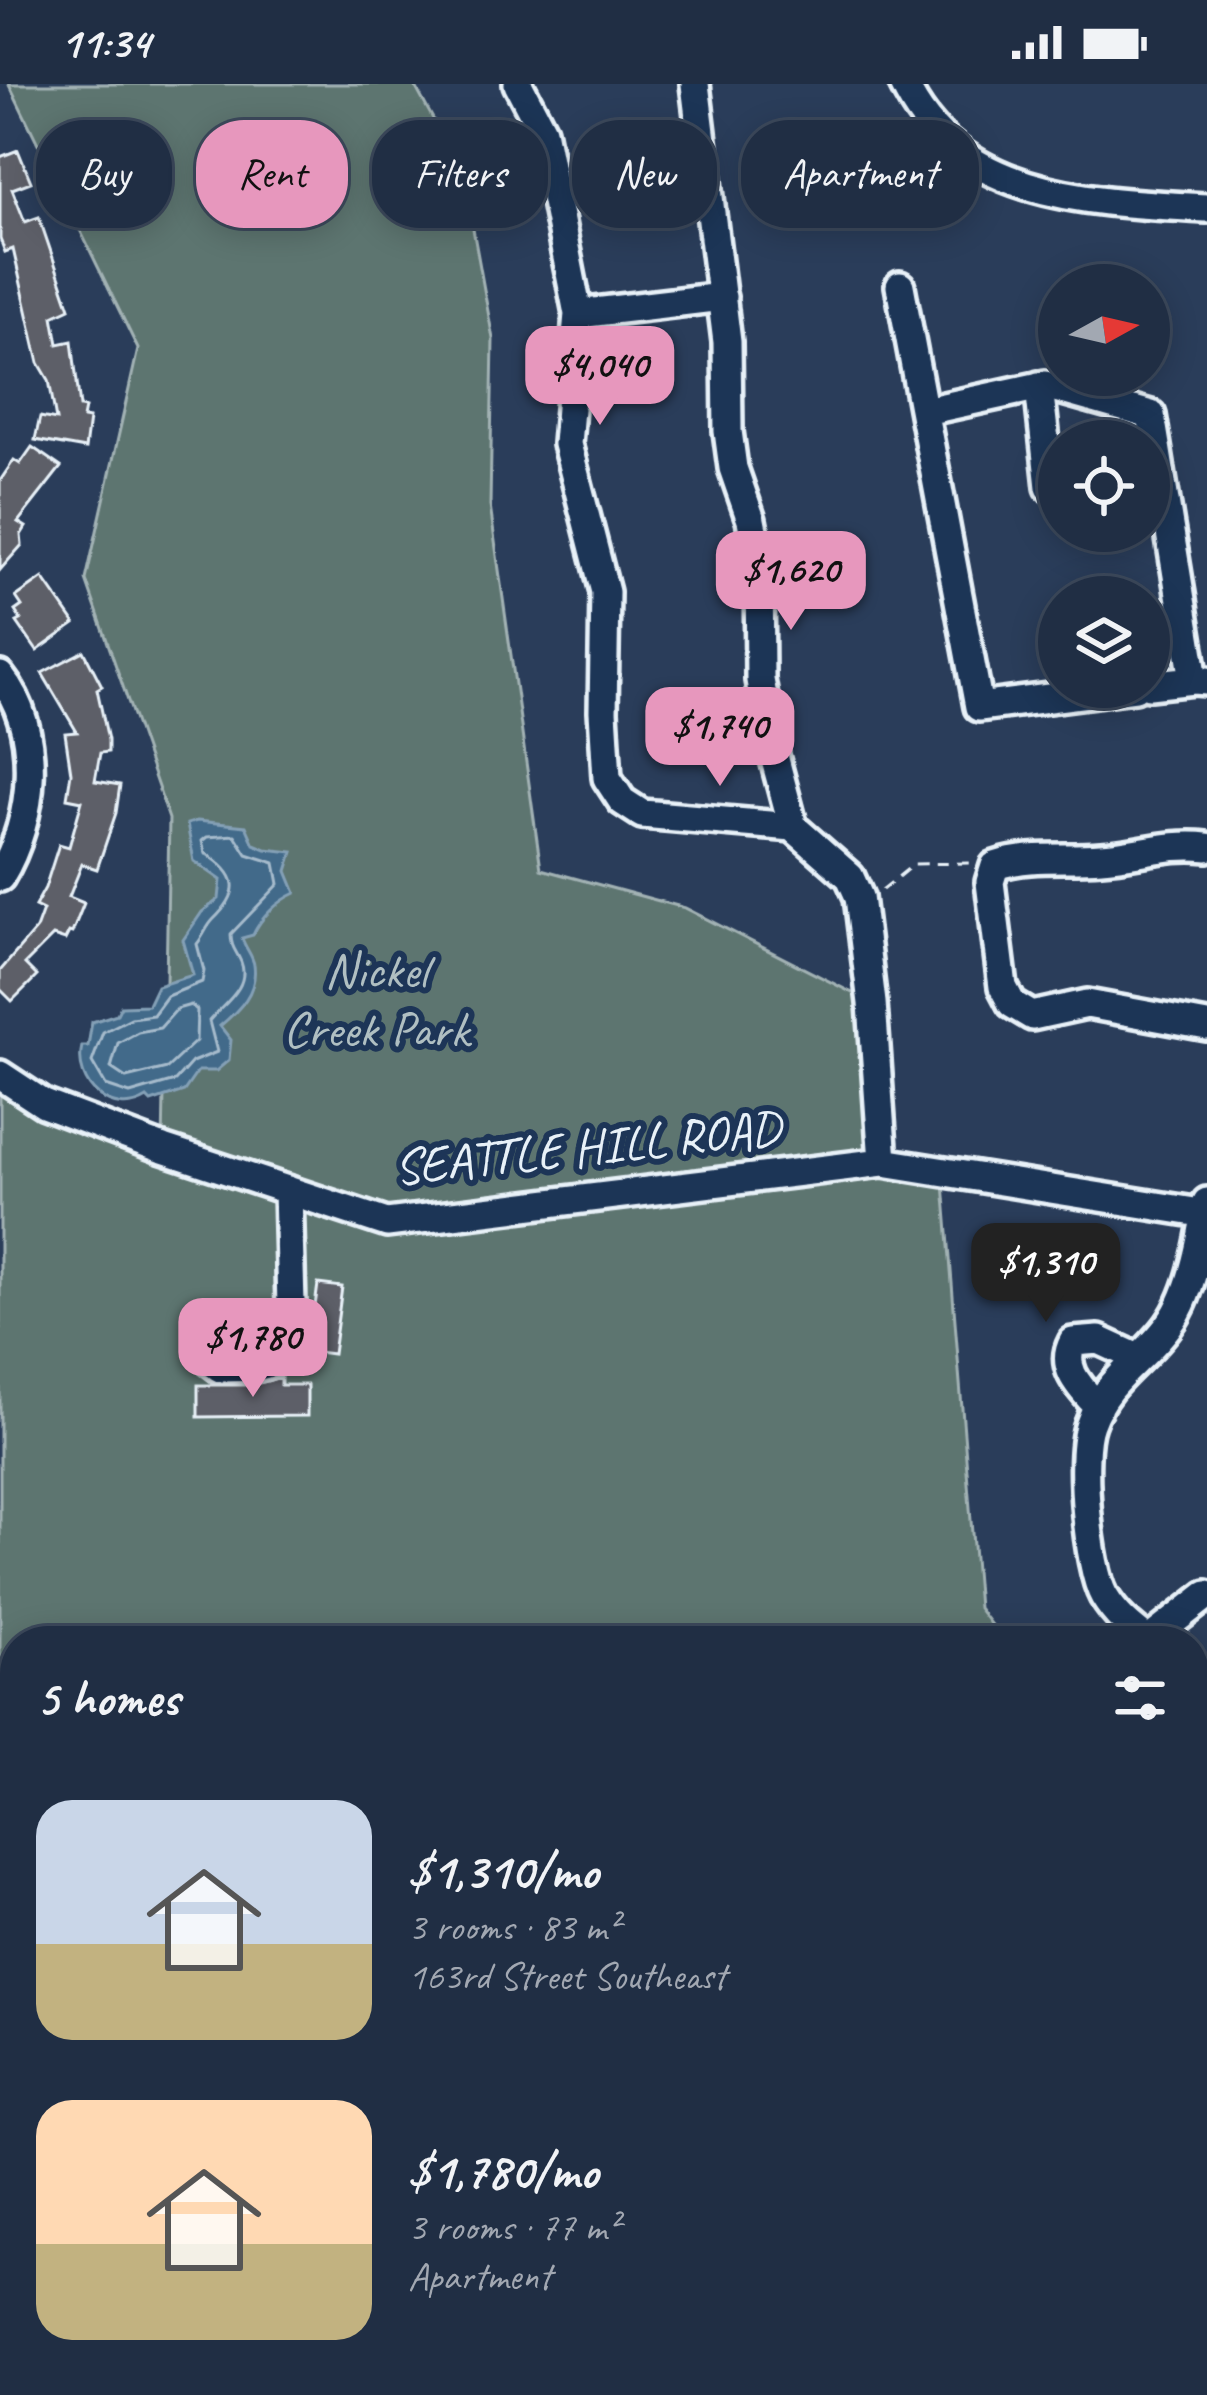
<!DOCTYPE html>
<html lang="en">
<head>
<meta charset="utf-8">
<style>
	:root { --surface:#202e44; --page:#2d3a4f; --text:#f1f3f6; --muted:#a2a8b2; --line:#3d4a5d; --accent:#e797bd }
	body { margin:0; font-family:Caveat,sans-serif; background:var(--page); color:var(--text); height:100vh; display:flex; flex-direction:column; font-size:45px; white-space:nowrap }
	* { box-sizing:border-box; margin:0 }
	p { font-size:39px; color:var(--muted) }
	.icon { flex:none; width:66px; height:66px; fill:none; stroke:currentColor; stroke-width:2; stroke-linecap:round; stroke-linejoin:round }
	.map { position:relative; flex:1; overflow:hidden }
	.details { position:absolute; left:0px; top:1542px; width:1209px; height:771px; display:flex; flex-direction:column; background:var(--surface); border-radius:48px 48px 0 0; box-shadow:0 6px 30px #0003,0 0 0 3px var(--line) }
	.details>* { flex:none }
	.banner { position:absolute; left:36px; top:36px; width:1137px; height:108px; display:flex; gap:24px }
	.needle { width:78px; rotate:82deg }
	.controls { position:absolute; left:1038px; top:180px; display:grid; gap:24px }
	.controls a { display:grid; place-items:center; width:132px; height:132px; border-radius:50%; background:var(--surface); box-shadow:0 6px 30px #0003,0 0 0 3px var(--line); font-size:60px }
	.price { position:absolute; translate:-50% -102px; padding:0 27px; border-radius:24px; background:var(--accent); color:#111; font-size:39px; line-height:78px; filter:drop-shadow(0 3px 6px #0008) }
	.price::after { content:''; position:absolute; left:50%; top:72px; width:36px; height:27px; margin-left:-18px; background:inherit; clip-path:polygon(0 0,100% 0,50% 100%) }
	.price.active { background:#222; color:#fff }
	ul { padding:0; list-style:none }
	li { display:flex; align-items:center; gap:36px; height:300px; padding:0 36px }
	li span { display:grid; place-items:center; flex:none; width:336px; height:240px; border-radius:36px; color:#555 }
	li>.icon { margin-inline-start:auto }
	span .icon { width:144px; height:144px; fill:#fffc; stroke-width:1 }
	li b { font-size:51px }
	h2 { display:flex; justify-content:space-between; align-items:center; height:144px; padding:0 36px; font-size:51px }
	.pill { padding:0 42px; border-radius:48px; background:var(--surface); box-shadow:0 6px 30px #0003,0 0 0 3px var(--line); font-size:42px; line-height:108px }
	.pill.active { background:var(--accent); color:#111 }
	.status { display:flex; justify-content:space-between; align-items:center; height:84px; padding:0 60px; background:var(--surface); direction:ltr }
	.status svg { height:33px; fill:currentColor }
	.map>svg:first-child { display:block }
	.green { fill:#5d7470; stroke:#a2b2b4; stroke-width:3 }
	.water { fill:#426a8a; stroke:#84a0b6; stroke-width:3 }
	.lines { fill:none; stroke-linecap:round; stroke-linejoin:round }
	.shore { stroke:#a6bbcc; stroke-width:3 }
	.building { fill:#5d5e67; stroke:#e8f1f8; stroke-width:3 }
	.minor-casing { stroke:#e8f1f8; stroke-width:36 }
	.path { stroke:#e8f1f8; stroke-width:3; stroke-dasharray:12 9; stroke-linecap:butt }
	.minor { stroke:#1d3557; stroke-width:27 }
	.labels { text-anchor:middle; dominant-baseline:central; stroke-width:12; stroke-linejoin:round; paint-order:stroke }
	.park-label { font-size:51px; fill:#b0bfc2; stroke:#1d3557 }
	.street-label { font-size:51px; fill:#e8f1f8; stroke:#1d3557 }
</style>
</head>
<body>
<div class="status"><b>11:34</b><svg viewBox="0 0 49 12"><path d="M0 12V9h3v3zM5 12V6h3v6zM10 12V3h3v9zM15 12V0h3v12zM26 1h20v11H26zM47 4h2v5h-2z"/></svg></div>
<div class="map">
<svg width="1207" height="2311" viewBox="0 0 1207 2311">
	<rect width="100%" height="100%" fill="#2a3d5a"/>
	<filter id="ink" filterUnits="userSpaceOnUse"><feTurbulence type="fractalNoise" baseFrequency=".00833" numOctaves="2"/><feDisplacementMap in="SourceGraphic" scale="24" xChannelSelector="R" yChannelSelector="G"/><feConvolveMatrix kernelMatrix="1 2 1 2 8 2 1 2 1" color-interpolation-filters="sRGB"/></filter>
	<g filter="url(#ink)">
		<path class="green" d="M9,0H414L463,90L493,255L490,422L541,785L685,824L872,919L883,1077L943,1087L978,1524L1003,1557H15V1695L0,1698V991L163,1064L169,735L86,496L138,265Z
			M1194,1998H1207V2311H1003L1001,2298H1194Z"/>
		<path class="water" d="M197,737L246,742L254,760L266,765L293,768L287,787L296,809C278,817 261,833 253,851L242,854C245,864 253,872 254,881C258,908 239,926 220,942L231,956L229,976L216,987H198L184,1007L151,1018L147,1014C112,1036 73,1000 82,962H88L92,938L117,930L121,922L148,921L157,902L193,891L183,856L202,828L219,815L221,796L194,777L187,740Z"/>
		<g class="lines">
			<path class="shore" d="M235,751L247,770L275,779L279,800L231,850C231,864 236,866 241,878C251,903 223,920 209,937L217,968L192,978L175,997L130,1010L106,1002L92,978L103,948L131,934L153,931L167,912L202,898L204,887L197,860C203,853 207,842 213,836C242,808 240,791 205,769L202,757L207,753Z
				M191,921L197,926L196,957L167,984L126,994L111,984L118,959L138,948L160,944L177,925Z"/>
		</g>
		<path class="building" d="M18,66L31,98L12,105L25,138L39,133L70,224L53,232L58,260L72,257L80,323L85,324L83,334L89,335L85,365L35,356L40,333L56,336L49,296L39,279L13,165L5,168L0,155V73Z
			M32,363L61,383L18,438L26,443L21,451L22,461L0,486V397L14,376L20,380Z
			M43,494L75,540L37,567L17,538L21,536L15,527L22,522L16,513Z
			M84,567L102,602L97,605L108,656V668L100,669L95,697L120,701L116,729L97,785L82,780L69,813L84,819L72,849L69,848L65,856L53,852L25,880L37,892L12,917L0,905V887L36,845L43,826L35,822L45,804L59,760L69,763L82,717L67,714L71,689L65,649L77,648L42,589Z
			M318,1200L342,1203L333,1270L309,1267Z
			M281,1293V1301H307V1332L198,1333V1301H252Z"/>
		<g class="lines">
			<defs>
				<path id="minor" d="M518,0L542,46L578,230L567,360L605,508L603,627L607,694L622,717L642,730L793,743
					M695,0L727,258L728,347L733,384L751,436L759,477L760,596L773,668L793,743L850,793L859,813L872,919L883,1078
					M904,0C958,116 1095,118 1207,124
					M900,202L979,623L1135,603
					M578,230L722,213
					M1039,302L1050,403
					M925,327L1045,301L1151,331L1194,596L1207,597
					M0,592C43,645 35,736 0,793
					M1149,601L1194,596
					M1207,763C1171,758 1137,771 1101,773C1065,776 1030,770 995,782L990,798L1003,903L1012,920L1032,932L1087,920L1207,942
					M0,991L44,1020L163,1065L387,1139L883,1078L1207,1130
					M208,1275L220,1284C251,1283 272,1287 292,1260L288,1106
					M1098,1323C1081,1304 1059,1284 1073,1258L1099,1256L1138,1274
					M1148,1557C1130,1543 1116,1532 1104,1512C1088,1483 1078,1371 1090,1340C1105,1296 1143,1277 1169,1241C1192,1210 1202,1155 1207,1118
					M1148,1557L1207,1511
					M1194,1650L1207,1683
					M0,1829L15,1831
					M0,2143L15,2141
					M596,2298L598,2311"/>
			</defs>
			<use href="#minor" class="minor-casing"/>
			<path class="path" d="M882,806L914,780L970,779
				M1194,1977L1207,1985"/>
			<use href="#minor" class="minor"/>
		</g>
	</g>
	<g class="labels">
		<g class="park-label">
			<text x="376" y="886">Nickel<tspan x="376" dy="59">Creek Park</tspan></text>
		</g>
		<g class="street-label">
			<text transform="translate(587 1063) rotate(-6)">SEATTLE HILL ROAD</text>
		</g>
	</g>
</svg>
<div class="controls">
<a><svg class="needle" viewBox="-14 -14 28 28"><path d="M0-13l5 13h-10z" fill="#e53935"/><path d="M0 13l5-13h-10z" fill="#a2a8b2"/></svg></a>
<a><svg class="icon" aria-label="locate" viewBox="0 0 24 24"><circle cx="12" cy="12" r="6"/><path d="M12 2v4M12 18v4M2 12h4M18 12h4"/></svg></a>
<a><svg class="icon" aria-label="layers" viewBox="0 0 24 24"><path d="M12 4l9 5-9 5-9-5zM3 14l9 5 9-5"/></svg></a>
</div>
<b class="price" style="left:600px;top:344px">$4,040</b>
<b class="price" style="left:791px;top:549px">$1,620</b>
<b class="price" style="left:720px;top:705px">$1,740</b>
<b class="price active" style="left:1046px;top:1241px">$1,310</b>
<b class="price" style="left:253px;top:1316px">$1,780</b>
<div class="banner">
<a class="pill">Buy</a>
<a class="pill active">Rent</a>
<a class="pill">Filters</a>
<a class="pill">New</a>
<a class="pill">Apartment</a>
</div>
<section class="details">
<h2>5 homes<svg class="icon" aria-label="filters" viewBox="0 0 24 24"><path d="M4 7h16M4 17h16"/><circle cx="9" cy="7" r="2"/><circle cx="15" cy="17" r="2"/></svg></h2>
<ul>
<li><span style="background:linear-gradient(#c9d6e8 60%,#c2b280 0)"><svg class="icon" aria-label="home" viewBox="0 0 24 24"><path d="M3 11l9-7 9 7M6 9v11h12V9"/></svg></span><div><b>$1,310/mo</b><p>3 rooms · 83 m²</p><p>163rd Street Southeast</p></div></li>
<li><span style="background:linear-gradient(#ffd9b3 60%,#c2b280 0)"><svg class="icon" aria-label="home" viewBox="0 0 24 24"><path d="M3 11l9-7 9 7M6 9v11h12V9"/></svg></span><div><b>$1,780/mo</b><p>3 rooms · 77 m²</p><p>Apartment</p></div></li>
</ul>
</section>
</div>
</body>
</html>
